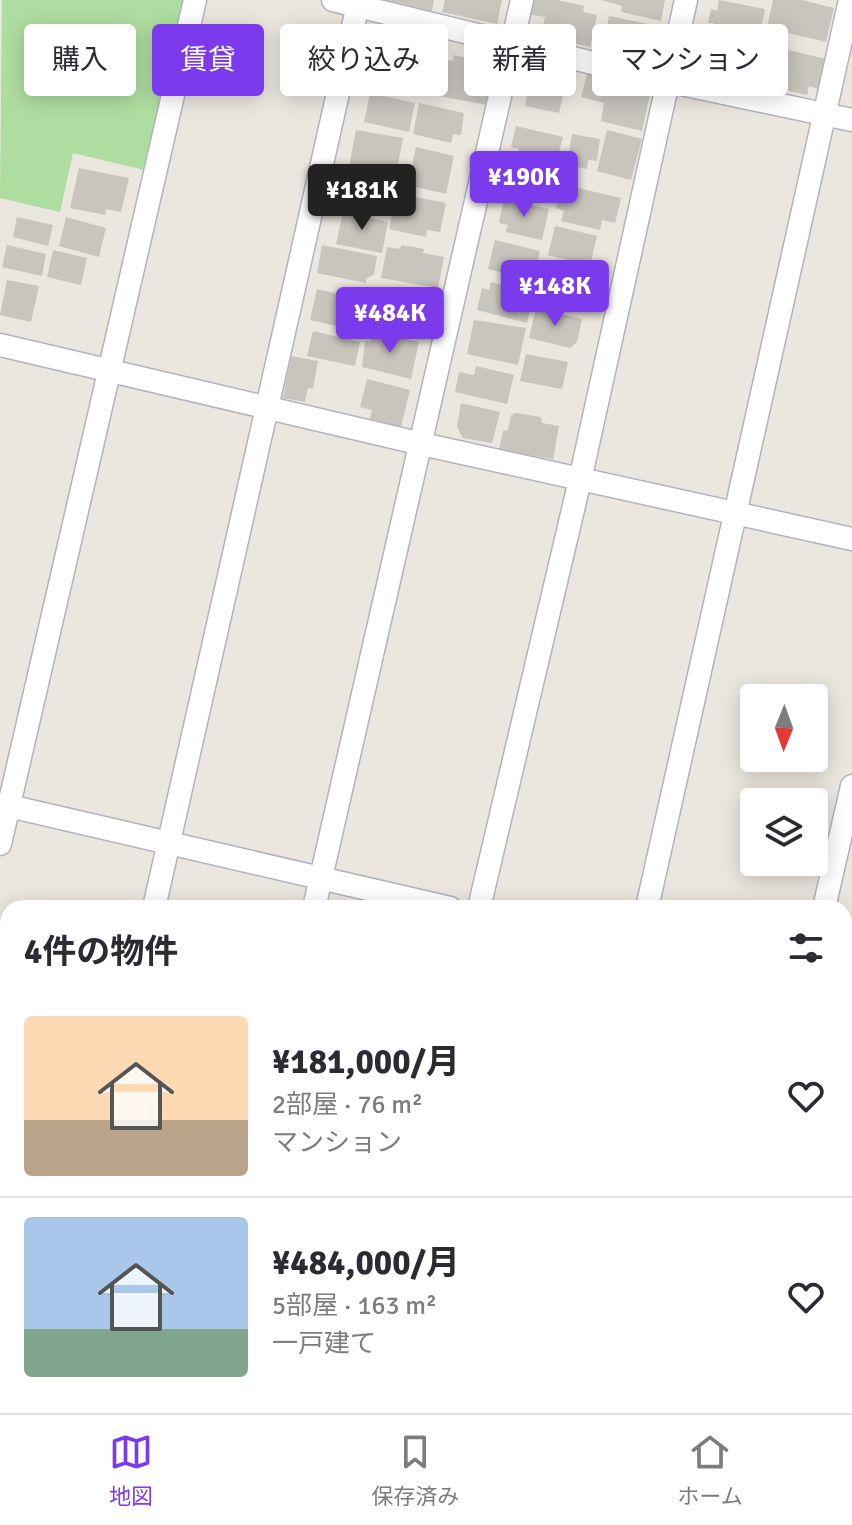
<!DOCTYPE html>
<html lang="ja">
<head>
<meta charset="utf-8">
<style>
	:root { --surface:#fff; --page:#f7f7f7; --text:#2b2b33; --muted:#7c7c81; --line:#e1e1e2; --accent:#7c3aed }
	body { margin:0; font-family:Signika,"Noto Sans JP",sans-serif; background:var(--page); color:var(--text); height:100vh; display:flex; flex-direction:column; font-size:30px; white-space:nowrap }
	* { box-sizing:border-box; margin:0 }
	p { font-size:26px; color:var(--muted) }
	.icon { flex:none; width:44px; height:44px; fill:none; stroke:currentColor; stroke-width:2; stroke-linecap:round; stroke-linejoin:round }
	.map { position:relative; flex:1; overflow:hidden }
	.side { position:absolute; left:0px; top:900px; width:852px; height:514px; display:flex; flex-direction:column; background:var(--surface); border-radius:24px 24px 0 0; box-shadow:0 4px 20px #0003 }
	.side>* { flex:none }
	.hud { position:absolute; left:24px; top:24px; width:804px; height:72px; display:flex; gap:16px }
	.needle { width:52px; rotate:181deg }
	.buttons { position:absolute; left:740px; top:684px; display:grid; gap:16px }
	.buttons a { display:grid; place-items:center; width:88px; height:88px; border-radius:8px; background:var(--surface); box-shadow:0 4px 20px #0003; font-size:40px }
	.price { position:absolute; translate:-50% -68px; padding:0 18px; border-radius:8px; background:var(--accent); color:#fff; font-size:26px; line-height:52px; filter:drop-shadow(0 2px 4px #0008) }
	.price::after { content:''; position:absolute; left:50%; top:48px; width:24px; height:18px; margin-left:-12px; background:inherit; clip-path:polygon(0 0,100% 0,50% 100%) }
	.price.on { background:#222; color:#fff }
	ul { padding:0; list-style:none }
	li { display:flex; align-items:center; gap:24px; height:200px; padding:0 24px }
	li+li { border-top:2px solid var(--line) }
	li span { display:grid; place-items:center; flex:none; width:224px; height:160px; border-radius:8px; color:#555 }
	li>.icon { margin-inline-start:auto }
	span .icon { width:96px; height:96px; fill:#fffc; stroke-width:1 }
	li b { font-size:34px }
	h2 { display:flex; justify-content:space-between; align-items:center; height:96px; padding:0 24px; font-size:34px }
	.pill { padding:0 28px; border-radius:8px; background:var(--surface); box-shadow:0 4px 20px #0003; font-size:28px; line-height:72px }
	.pill.on { background:var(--accent); color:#fff }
	.dock { display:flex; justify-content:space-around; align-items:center; height:112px; border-top:2px solid var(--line); background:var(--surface); font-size:22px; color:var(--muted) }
	.dock a { display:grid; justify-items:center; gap:4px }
	.dock .on { color:var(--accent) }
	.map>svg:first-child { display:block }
	.green { fill:#aedda0 }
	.pitch { fill:#bee39c }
	.building { fill:#c7c5bc }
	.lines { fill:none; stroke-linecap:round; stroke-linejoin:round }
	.lane-casing { stroke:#b2b3bd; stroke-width:14 }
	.street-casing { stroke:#b2b3bd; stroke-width:25 }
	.lane { stroke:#fff; stroke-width:11 }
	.street { stroke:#fff; stroke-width:22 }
</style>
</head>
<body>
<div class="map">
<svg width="852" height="1413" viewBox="0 0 852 1413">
	<rect width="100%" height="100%" fill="#ebe7de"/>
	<path class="green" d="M2,0H186L144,170L73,153L60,212L0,198Z"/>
	<path class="pitch" d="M852,1165V1413H461L456,1406H844V1167Z"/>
	<path class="building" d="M386,0H434L432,11Z
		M445,0H502L497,24L442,12Z
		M530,0H557L584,6L583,12L597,15L590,47L541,36L545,17L527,14Z
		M601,0H665L661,21L621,12L622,6Z
		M719,0L765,9L759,38L713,29L714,23H708L711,9L717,11Z
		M773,0H802L834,8L826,42L767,28Z
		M609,16L653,25L649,43L656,44L652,59L597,47L601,25L607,27Z
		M362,38L391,43L384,82L355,77Z
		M711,41L751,49L745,84L704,76Z
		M768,45L826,59L818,89L809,86L807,95L759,84Z
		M397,49L425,54L420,90L391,86Z
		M454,55L467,58L466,64L494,69L487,105L422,93L429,56L453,61Z
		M588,70L610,76L609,86L650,94L642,131L601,121L604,103L581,97Z
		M523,73L566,81L559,113L525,106L528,92L519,91Z
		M370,93L415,103L409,132L364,122Z
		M419,103L464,113L461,135L453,134L451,143L413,134Z
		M516,126L563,137L558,155L554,154L552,164L517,156L519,149L511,147Z
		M356,130L403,138L396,175L349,167Z
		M607,130L642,139L631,180L597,171Z
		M572,134L600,139L597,161L588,160L587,169L567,165Z
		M416,147L454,156L446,194L408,185Z
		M79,168L129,178L121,212L106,209L105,215L70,208Z
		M506,169L550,175L547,199L503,193Z
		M353,173L396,182L389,213L347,204Z
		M561,184L621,198L615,223L602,220L600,230L561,221L564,211L556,208Z
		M396,193L446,203L440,232L427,230L426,237L389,229Z
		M504,199L549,209L542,240L506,232L508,225L499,223Z
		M353,210L368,212L366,217L388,222L382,253L336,244L343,212L353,214Z
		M17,217L53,225L48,246L13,237Z
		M66,217L106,228L99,257L59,246Z
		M555,226L597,236L590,266L548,255Z
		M495,240L540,251L533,280L488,269Z
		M7,245L46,254L42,276L2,267Z
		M322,245L377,256L374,274L366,279V283L317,273Z
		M402,245L424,249L423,253L444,257L438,288L381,278L387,247L399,249Z
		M53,250L87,258L81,285L47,277Z
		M548,265L592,274L586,308L541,298Z
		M7,280L39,286L31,322L0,315Z
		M491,282L534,293L527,323L477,310L482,288L489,290Z
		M389,288L404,291L405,295L425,299L420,330L382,324Z
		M317,289L370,301L363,332L310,320Z
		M536,308L582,319L577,342L570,348L529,338Z
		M474,320L526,328L518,365L467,354Z
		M313,331L360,342L355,366L307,356Z
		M372,332L419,342L411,379L362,367L365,341L370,342Z
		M526,354L568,362L562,389L520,381Z
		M291,356L318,361L313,389L308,388L305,402L283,398Z
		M476,366L514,375L507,404L455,392L459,372L474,375Z
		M367,379L410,390L401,427L370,419L372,410L360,407Z
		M461,403L500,412L492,443L463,438L457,427Z
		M516,413L541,417L542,423L559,426L553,459L499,450L503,431L508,430L511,415Z"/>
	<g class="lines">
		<defs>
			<path id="lane" d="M844,1108L852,1106"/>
			<path id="street" d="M333,0L667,81L852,120
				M0,345L422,444L852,539
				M0,804L450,908
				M0,844L195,0
				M154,908L359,0
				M314,908L522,0
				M479,908L580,480L686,0
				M647,908L850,0
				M824,908L852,786
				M844,947L852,948
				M0,1065L8,1064
				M0,1196L8,1195
				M0,1327L8,1326
				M158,1406V1413
				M281,1413V1406"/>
		</defs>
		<use href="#lane" class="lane-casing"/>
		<use href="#street" class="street-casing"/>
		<use href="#lane" class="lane"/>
		<use href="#street" class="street"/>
	</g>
</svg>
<div class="buttons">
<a><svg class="needle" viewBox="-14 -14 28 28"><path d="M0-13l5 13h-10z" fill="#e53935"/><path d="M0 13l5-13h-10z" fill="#7c7c81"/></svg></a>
<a><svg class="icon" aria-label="layers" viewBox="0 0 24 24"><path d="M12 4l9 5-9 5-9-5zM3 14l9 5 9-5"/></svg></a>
</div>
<b class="price" style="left:524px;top:219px">¥190K</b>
<b class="price on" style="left:362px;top:232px">¥181K</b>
<b class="price" style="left:555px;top:328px">¥148K</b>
<b class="price" style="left:390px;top:355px">¥484K</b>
<div class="hud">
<a class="pill">購入</a>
<a class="pill on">賃貸</a>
<a class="pill">絞り込み</a>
<a class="pill">新着</a>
<a class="pill">マンション</a>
</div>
<section class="side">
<h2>4件の物件<svg class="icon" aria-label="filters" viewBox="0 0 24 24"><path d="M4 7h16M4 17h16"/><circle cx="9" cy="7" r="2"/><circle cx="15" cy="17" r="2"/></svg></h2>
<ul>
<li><span style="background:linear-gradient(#ffd9b3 65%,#b9a48a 0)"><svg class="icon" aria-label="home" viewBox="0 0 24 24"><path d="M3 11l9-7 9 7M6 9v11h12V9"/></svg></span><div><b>¥181,000/月</b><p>2部屋 · 76 m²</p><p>マンション</p></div><svg class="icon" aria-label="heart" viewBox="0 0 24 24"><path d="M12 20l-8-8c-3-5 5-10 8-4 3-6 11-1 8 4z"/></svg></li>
<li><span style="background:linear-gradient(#a9c7e8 70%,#7fa58c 0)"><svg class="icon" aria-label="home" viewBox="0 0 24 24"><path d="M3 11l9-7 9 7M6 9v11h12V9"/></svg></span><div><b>¥484,000/月</b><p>5部屋 · 163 m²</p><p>一戸建て</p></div><svg class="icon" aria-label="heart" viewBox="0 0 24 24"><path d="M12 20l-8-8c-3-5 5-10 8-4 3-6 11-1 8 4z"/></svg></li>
</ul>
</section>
</div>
<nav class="dock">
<a class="on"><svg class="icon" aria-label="map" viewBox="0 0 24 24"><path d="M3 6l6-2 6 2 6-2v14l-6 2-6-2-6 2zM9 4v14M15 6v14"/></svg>地図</a>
<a><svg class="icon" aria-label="saved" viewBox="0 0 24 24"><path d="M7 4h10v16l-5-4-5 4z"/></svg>保存済み</a>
<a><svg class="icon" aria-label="home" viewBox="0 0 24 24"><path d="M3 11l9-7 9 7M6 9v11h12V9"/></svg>ホーム</a>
</nav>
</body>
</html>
